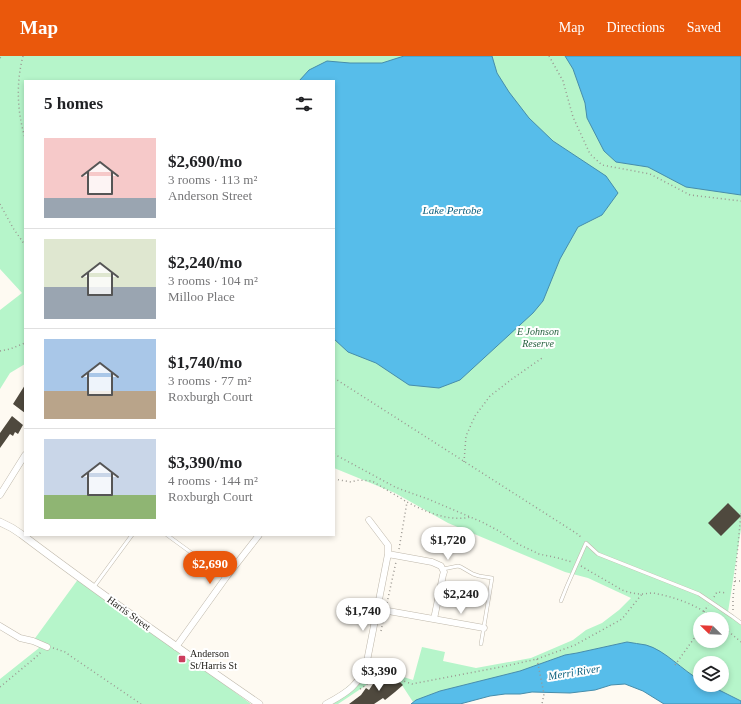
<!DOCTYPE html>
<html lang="en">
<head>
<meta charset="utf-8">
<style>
	:root { --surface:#fff; --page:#f6f6f6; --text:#202124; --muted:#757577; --line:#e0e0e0; --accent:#ea580c }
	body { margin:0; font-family:Georgia,serif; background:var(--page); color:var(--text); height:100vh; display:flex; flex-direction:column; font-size:15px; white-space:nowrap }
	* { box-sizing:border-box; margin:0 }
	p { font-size:13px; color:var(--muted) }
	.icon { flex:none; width:22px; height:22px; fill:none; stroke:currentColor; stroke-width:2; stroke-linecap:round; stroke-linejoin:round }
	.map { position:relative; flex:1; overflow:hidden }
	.drawer { position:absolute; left:24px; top:24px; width:311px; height:456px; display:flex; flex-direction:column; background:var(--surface); border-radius:0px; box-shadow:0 2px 6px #0003 }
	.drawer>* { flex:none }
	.needle { width:26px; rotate:293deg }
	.controls { position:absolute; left:693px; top:556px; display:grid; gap:8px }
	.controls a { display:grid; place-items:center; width:36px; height:36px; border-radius:50%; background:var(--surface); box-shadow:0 2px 6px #0003; font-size:20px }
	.price { position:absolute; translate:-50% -34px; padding:0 9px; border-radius:14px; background:#fff; color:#222; font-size:13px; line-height:26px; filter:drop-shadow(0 1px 2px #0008) }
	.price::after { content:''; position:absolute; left:50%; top:24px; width:12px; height:9px; margin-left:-6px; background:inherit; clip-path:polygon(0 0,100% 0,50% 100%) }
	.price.on { background:var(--accent); color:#fff }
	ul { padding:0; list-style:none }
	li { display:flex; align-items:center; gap:12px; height:100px; padding:0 20px }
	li+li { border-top:1px solid var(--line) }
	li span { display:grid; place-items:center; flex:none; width:112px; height:80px; border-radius:0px; color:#555 }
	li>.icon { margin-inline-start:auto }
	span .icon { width:48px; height:48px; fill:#fffc; stroke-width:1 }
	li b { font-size:17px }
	h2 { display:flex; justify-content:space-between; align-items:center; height:48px; padding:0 20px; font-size:17px }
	header { display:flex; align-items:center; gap:24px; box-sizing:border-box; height:56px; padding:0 20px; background:var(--accent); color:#fff }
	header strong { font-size:19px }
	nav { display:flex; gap:22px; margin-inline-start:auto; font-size:14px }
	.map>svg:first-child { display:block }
	.green { fill:#b6f5ca; fill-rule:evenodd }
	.water { fill:#57bdea; stroke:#468dab }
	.building { fill:#4f493e }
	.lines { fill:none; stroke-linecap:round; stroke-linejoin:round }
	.service-casing { stroke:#bfb8ab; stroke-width:4 }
	.minor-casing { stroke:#bfb8ab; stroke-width:7 }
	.tertiary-casing { stroke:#bfb8ab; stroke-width:8 }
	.path { stroke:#9b9791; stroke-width:1.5; stroke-dasharray:1 3; stroke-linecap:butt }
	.service { stroke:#fff; stroke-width:3 }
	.minor { stroke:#fff; stroke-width:6 }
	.tertiary { stroke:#fff; stroke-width:7 }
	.poi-dot { fill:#cc3c5e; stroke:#fff; stroke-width:1.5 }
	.labels { text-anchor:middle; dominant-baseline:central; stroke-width:4; stroke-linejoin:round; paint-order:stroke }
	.park-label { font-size:10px; font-style:italic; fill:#25613e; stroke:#fff }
	.street-label { font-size:10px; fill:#201e19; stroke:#fff }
	.poi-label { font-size:10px; fill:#201e19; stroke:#fff; text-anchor:start }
	.water-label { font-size:11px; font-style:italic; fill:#0e607e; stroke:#fff }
</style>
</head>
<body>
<header>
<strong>Map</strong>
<nav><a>Map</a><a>Directions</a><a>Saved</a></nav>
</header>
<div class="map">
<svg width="741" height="648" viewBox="0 0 741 648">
	<rect width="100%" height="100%" fill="#fefaf2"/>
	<path class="green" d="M0,0H741V473L728,556L741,567V645L709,629H722V607H700V624L691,619L668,601L656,593L627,586L577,597L565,599L520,615L440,635L416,644L413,646L398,623C395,623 393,624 390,623C381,623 380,619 370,623L369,626L365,630L338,648H326L362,619L371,620L372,611L413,624L422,591L445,596L443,605L476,612L531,602L573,584L586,574L602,567L619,554L631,542L588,522L565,516L448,467L395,437L334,412V25H25V308L10,317L0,333V254L22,237L0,213ZM700,563H722V585H700Z
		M79,522L251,648H0V623L39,592L33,585Z"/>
	<path class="water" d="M404,0H492L497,17L509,36L529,62L553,85L606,120L618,137L602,159L578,171L560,203L543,245L533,257L460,324L439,332L409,329L376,307L348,296L334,283V25H299L309,14L327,5L350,7H382Z
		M565,0H741V139L686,131L648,111L616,106L604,95L587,62L585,47L573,13Z
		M627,586C633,587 640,588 646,589C665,594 683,615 700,624V629H709L741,645V648H664L643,635L625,628L611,629L595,634L570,637L532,636L520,638H505L490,640L460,648H411L416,644L440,635L520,615L565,599L577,597Z"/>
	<path class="building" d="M25,329V357L13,348Z
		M12,360L23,369L18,378L15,376L13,380L10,378L0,392V377Z
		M728,447L741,460L721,480L708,467Z
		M379,621L395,624L397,623L403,629L395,636L385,644L383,642L374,648H349L361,639L366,632L369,634L375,625L377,627Z"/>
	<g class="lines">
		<defs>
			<path id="service" d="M167,479L226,522
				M443,513L458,510L461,511L473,518L479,520L492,522L481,588
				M93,532L132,479
				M561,545L567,530L586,487L598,498L699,538L733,561L741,567"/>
			<path id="minor" d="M0,439L25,399
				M388,498L432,506L441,510L444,516L443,519L434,563
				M377,553L484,572
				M0,570L20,582L33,585L47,591
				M176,591L227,520L259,479
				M326,648C347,637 361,628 367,605L388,498V489L369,464"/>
			<path id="tertiary" d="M0,466L12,472L21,478C99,537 179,593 259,648"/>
		</defs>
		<use href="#service" class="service-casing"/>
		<use href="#minor" class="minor-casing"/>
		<use href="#tertiary" class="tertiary-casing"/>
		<path class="path" d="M23,0C16,27 17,55 25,82
			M549,0L563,25L573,61L590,98L602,109L650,118L690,139L741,145
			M0,2L2,0
			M0,148L13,172L25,189
			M0,295L10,293L25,287
			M334,322L579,479L582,483
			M334,398L395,431L408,436L428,443L482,466L499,475L518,488L539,498L558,502L572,506
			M464,406L466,380L475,360L490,340L512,323L542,302
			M334,423L351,426L359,424L372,425L407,446
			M399,493L407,446C426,456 449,466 471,461
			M581,510L622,534C628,536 634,538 641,538C645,538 649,537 653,537C675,541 698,549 714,563
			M735,525H741
			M714,541L717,536L727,537
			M387,547L396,506
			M733,554V542L741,457
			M704,556L708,549
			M722,570L741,586
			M381,575L384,561
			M53,592L65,596L72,601L141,648
			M537,603L544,638L542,648
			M675,609L700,574
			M369,619L395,622L412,628L506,610L537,603L575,589L622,563L642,538
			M0,631L36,601L41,596
			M360,633C370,627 371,624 372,613"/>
		<use href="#service" class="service"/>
		<use href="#minor" class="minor"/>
		<use href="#tertiary" class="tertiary"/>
	</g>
	<rect class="poi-dot" x="178" y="599" width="8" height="8" rx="2"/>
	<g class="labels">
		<g class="park-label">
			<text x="538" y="275">E Johnson<tspan x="538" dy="12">Reserve</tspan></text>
		</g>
		<g class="street-label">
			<text transform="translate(129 557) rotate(36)">Harris Street</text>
		</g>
		<g class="poi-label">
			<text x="190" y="597">Anderson<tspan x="190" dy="12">St/Harris St</tspan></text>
		</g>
		<g class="water-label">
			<text x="452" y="154">Lake Pertobe</text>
			<text transform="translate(574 616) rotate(-9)">Merri River</text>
		</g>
	</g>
</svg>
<div class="controls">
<a><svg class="needle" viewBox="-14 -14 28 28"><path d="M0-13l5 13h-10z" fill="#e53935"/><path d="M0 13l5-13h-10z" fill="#757577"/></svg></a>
<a><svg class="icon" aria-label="layers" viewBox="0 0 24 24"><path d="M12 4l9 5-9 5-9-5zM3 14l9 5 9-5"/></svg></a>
</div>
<b class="price" style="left:448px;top:505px">$1,720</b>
<b class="price on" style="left:210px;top:529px">$2,690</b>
<b class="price" style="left:461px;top:559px">$2,240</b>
<b class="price" style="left:363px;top:576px">$1,740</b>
<b class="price" style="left:379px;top:636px">$3,390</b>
<section class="drawer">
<h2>5 homes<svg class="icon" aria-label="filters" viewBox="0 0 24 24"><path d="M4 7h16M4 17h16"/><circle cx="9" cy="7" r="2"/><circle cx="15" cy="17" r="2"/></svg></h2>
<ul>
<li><span style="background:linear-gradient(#f6c9c9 75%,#9aa5b1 0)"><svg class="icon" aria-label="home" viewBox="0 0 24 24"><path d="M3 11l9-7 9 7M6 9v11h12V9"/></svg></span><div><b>$2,690/mo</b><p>3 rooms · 113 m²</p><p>Anderson Street</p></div></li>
<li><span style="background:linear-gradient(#dfe7d0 60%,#9aa5b1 0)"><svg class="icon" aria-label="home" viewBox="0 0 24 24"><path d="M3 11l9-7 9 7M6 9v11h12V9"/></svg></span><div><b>$2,240/mo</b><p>3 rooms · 104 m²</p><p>Milloo Place</p></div></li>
<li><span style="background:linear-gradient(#a9c7e8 65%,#b9a48a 0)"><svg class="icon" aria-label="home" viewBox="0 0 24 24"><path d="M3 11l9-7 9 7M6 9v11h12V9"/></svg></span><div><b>$1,740/mo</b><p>3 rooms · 77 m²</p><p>Roxburgh Court</p></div></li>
<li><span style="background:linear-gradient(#c9d6e8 70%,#8fb573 0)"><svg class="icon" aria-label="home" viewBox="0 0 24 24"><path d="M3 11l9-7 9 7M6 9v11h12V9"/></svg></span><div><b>$3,390/mo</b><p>4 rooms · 144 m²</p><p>Roxburgh Court</p></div></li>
</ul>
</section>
</div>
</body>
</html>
